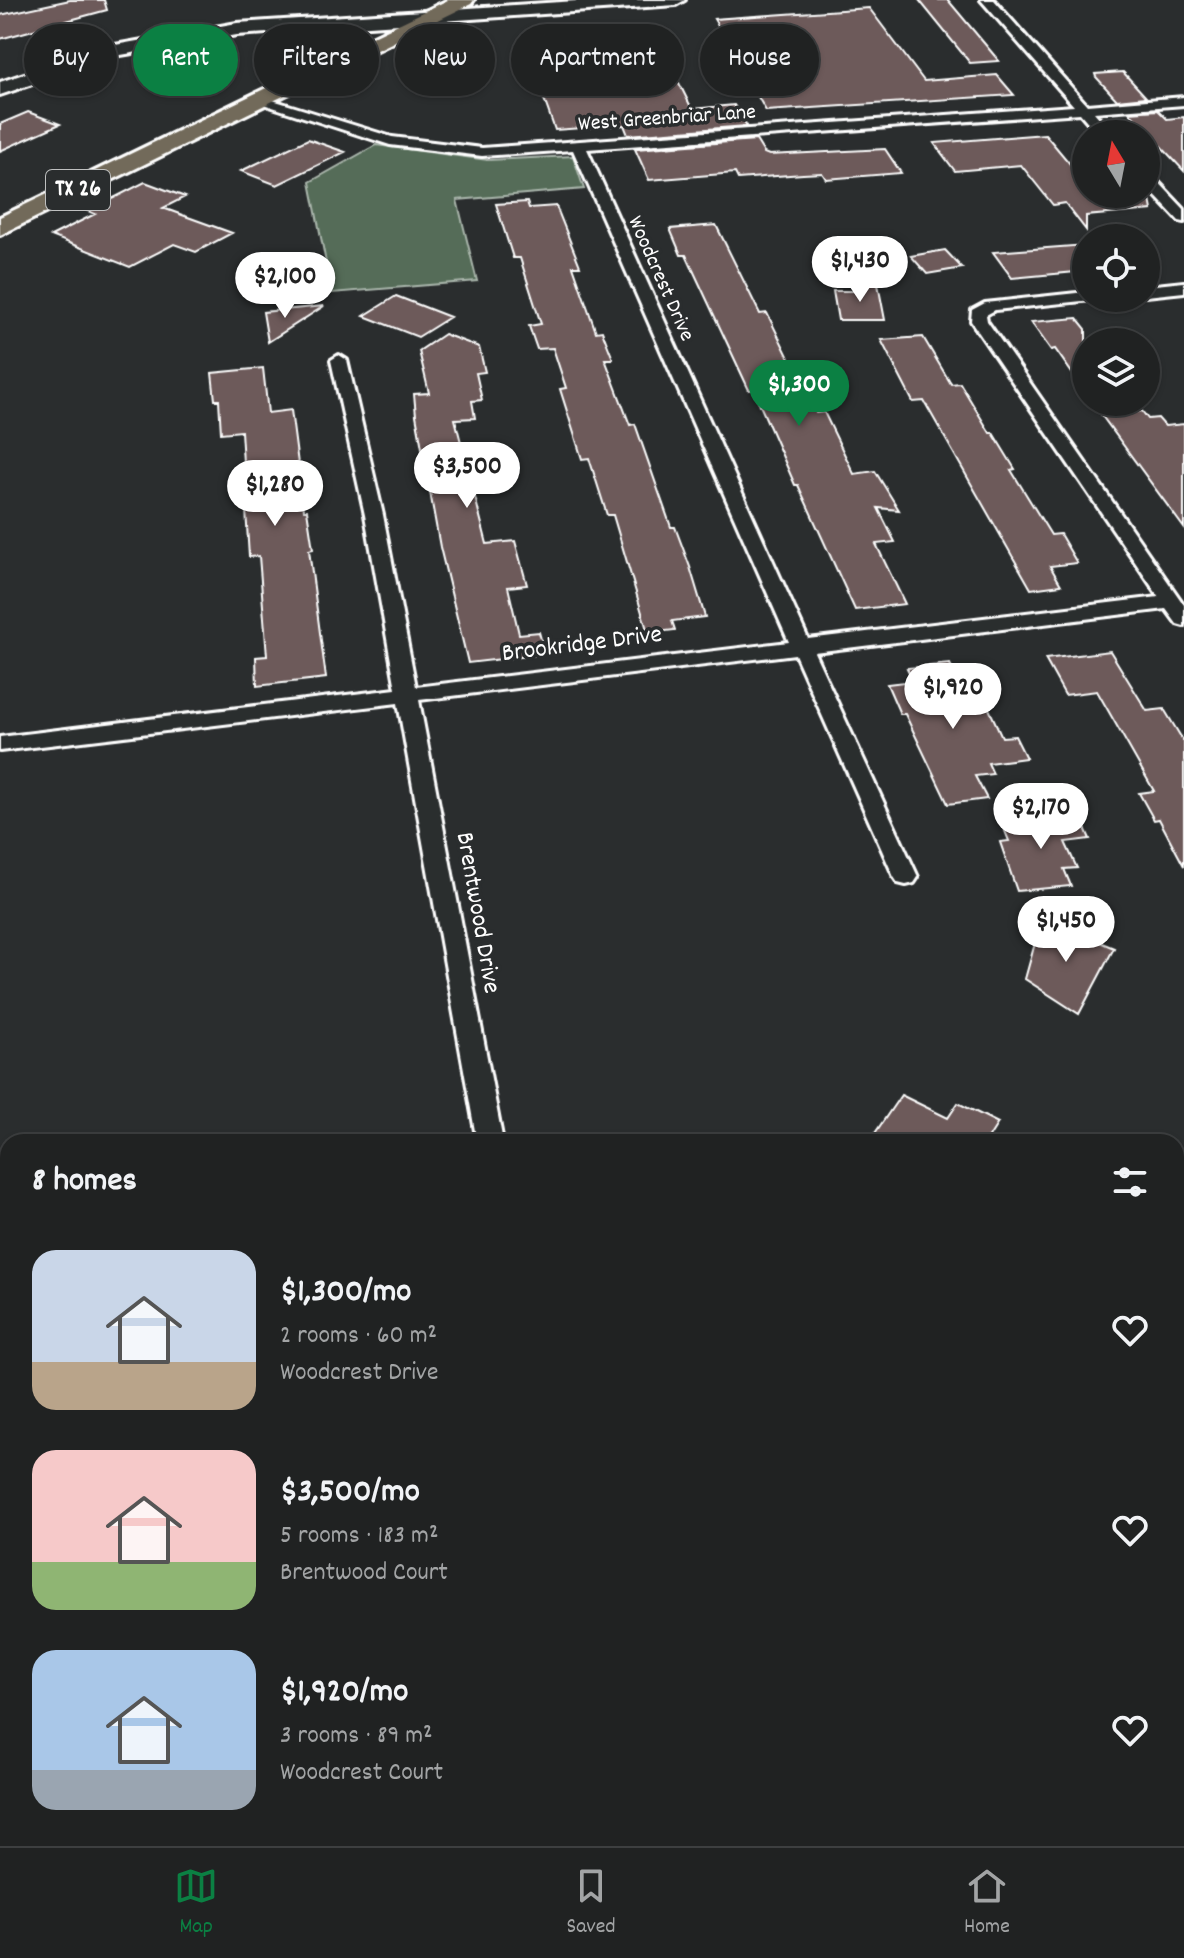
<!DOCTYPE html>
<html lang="en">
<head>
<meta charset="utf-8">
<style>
	:root { --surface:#202222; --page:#2d2f2f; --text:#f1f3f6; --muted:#a2a4a5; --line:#3d3f40; --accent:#0b8043 }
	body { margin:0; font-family:Dekko,sans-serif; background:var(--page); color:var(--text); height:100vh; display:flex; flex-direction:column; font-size:30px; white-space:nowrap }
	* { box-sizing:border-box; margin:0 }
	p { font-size:26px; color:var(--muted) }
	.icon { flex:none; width:44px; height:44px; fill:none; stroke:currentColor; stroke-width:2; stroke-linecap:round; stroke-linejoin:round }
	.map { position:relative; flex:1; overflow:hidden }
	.panel { position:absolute; left:0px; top:1134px; width:1184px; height:712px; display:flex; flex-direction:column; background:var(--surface); border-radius:24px 24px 0 0; box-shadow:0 2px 6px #0004,0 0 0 2px var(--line) }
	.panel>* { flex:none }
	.hud { position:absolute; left:24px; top:24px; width:1136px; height:72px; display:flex; gap:16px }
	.needle { width:52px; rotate:350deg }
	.controls { position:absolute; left:1072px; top:120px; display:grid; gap:16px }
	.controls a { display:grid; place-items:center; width:88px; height:88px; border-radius:50%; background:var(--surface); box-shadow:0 2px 6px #0004,0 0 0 2px var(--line); font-size:40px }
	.price { position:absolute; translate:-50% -68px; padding:0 18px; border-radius:28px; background:#fff; color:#222; font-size:26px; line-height:52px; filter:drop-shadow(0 2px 4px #0008) }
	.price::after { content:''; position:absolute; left:50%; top:48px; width:24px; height:18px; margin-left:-12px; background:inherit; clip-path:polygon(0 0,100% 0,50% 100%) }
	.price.active { background:var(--accent); color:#fff }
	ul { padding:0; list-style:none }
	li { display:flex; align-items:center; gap:24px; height:200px; padding:0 32px }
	li span { display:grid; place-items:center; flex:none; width:224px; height:160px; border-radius:24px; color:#555 }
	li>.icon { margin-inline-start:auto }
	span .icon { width:96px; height:96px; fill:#fffc; stroke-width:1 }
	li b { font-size:34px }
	h2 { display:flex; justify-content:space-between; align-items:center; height:96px; padding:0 32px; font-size:34px }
	.tag { padding:0 28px; border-radius:36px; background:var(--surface); box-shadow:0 2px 6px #0004,0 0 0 2px var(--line); font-size:28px; line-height:72px }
	.tag.active { background:var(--accent); color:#fff }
	.tabs { display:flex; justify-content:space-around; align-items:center; height:112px; border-top:2px solid var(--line); background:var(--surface); font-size:22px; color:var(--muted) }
	.tabs a { display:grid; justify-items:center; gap:4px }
	.tabs .active { color:var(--accent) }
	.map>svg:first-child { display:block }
	.green { fill:#556c58; stroke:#aab6ac; stroke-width:2 }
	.building { fill:#6d5a5a; stroke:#fff; stroke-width:2 }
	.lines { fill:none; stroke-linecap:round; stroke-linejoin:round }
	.minor-casing { stroke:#fff; stroke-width:6 }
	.secondary-casing { stroke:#fff; stroke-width:6 }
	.primary-casing { stroke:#fff; stroke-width:6 }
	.minor { fill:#2a2d2e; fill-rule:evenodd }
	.secondary { fill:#2a2d2e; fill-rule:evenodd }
	.primary { fill:#726b5a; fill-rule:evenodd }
	.labels { text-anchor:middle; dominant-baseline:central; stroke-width:7; stroke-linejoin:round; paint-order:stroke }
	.far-street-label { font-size:22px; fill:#fff; stroke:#2a2d2e }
	.shield { fill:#2a2d2e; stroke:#bfc0c0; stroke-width:2 }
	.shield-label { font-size:24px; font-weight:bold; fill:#fff }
	.street-label { font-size:26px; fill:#fff; stroke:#2a2d2e }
</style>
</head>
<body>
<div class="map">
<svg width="1184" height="1846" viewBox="0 0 1184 1846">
	<rect width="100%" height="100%" fill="#2a2d2e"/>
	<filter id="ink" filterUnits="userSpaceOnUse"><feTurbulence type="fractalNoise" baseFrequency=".0125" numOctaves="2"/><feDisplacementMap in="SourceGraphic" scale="16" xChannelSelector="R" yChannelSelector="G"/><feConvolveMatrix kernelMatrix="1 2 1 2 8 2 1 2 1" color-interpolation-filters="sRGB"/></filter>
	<g filter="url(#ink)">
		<path class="green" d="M376,145L488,160L573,156L584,189L457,200L477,281L332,293L310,182Z"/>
		<path class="building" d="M70,0H104L107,10L0,39V15Z
			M919,0H948L999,61L970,63Z
			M869,8L924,81L997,75L1014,95L766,111L714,19Z
			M660,45L692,109L734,105L747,126L628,135L624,125L555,130L528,54Z
			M1123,72L1146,97L1117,100L1096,77L1095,74Z
			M1158,110L1167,119L1184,117V171L1129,112Z
			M28,112L60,124L0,151V124Z
			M1045,134L1086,183V194H1149L1152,210L1086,216V230L1065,203L1053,205L1021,165L955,171L934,143Z
			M308,139L345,152L277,185L241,171Z
			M756,140L764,153L769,155L885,149L901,173L826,179L822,173L803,174L738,179L735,173L649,180L635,149Z
			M145,182L185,197L163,208L232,233L196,252L174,244L130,267L51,236L95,214L88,211Z
			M527,202L529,208L556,206L580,266H573L596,332L602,331L613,359H605L630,425L635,424L671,527H675L690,567L705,617L672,621L675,630L648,633L613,515H607L589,458L582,459L560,389L566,388L553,348L537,349L529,326L541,324L520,258H513L496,204Z
			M716,225L760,314L767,313L816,413L824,412L854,474L875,471L899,510L878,508L895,542L876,544L905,604L855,610L798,485H795L753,389L749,390L686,255H681L670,229Z
			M1086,245V271L1012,278L993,252Z
			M945,250L962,268L927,274L911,256Z
			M877,279L885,320H838L833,291H860Z
			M396,296L450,317L418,337L364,316Z
			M324,306L268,342L263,312Z
			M1077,318L1086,329V393L1055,349L1051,350L1031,322Z
			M444,334L479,347L485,372L476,373L482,400L472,401L475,418L455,419L487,544L515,541L527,585L508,587L519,634L539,632L545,654L468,663L440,547L416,415L414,394L429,393L419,351Z
			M923,337L951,384L960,383L990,433H993L1015,469L1011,470L1051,535L1060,534L1077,563L1050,566L1061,585L1031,589L924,401L913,402L881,340Z
			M263,368L268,413L291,410L304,510H307L313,549L309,550L326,678L257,686L256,657L267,656L259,556L249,557L241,431L221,433L219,400H215L212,373Z
			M1142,411L1148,419L1158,418L1165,426L1184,424V528L1102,416Z
			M1110,651L1147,711L1164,709L1184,742V866L1159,819L1154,820L1139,793L1154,791L1097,691L1065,695L1045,659Z
			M950,664L962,691L980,689L1002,737L1015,736L1026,758L988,763L993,774L975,776L987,799L948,804L905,714H900L887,684L913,681L907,668Z
			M1080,817L1090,839L1065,842L1077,868L1064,869L1071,886L1017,891L1000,842L1009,841L1001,821Z
			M1042,918L1114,948L1079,1014L1025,979Z
			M901,1095L948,1118L958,1103L998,1123L986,1142H869Z"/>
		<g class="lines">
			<defs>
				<path id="minor" d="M981,0H994L1087,105L1184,97V105L1094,112L1113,134H1098L1080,113L587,149L808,639L1159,597L971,321L972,310L985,303L1086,292V298H1093L1092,300L995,310L986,315L987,321L1184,605V626L1177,624L1166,609L814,652L918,877L914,883L906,885L898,883L894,877L795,654L419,700L503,1142H477L398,703L0,751V737L396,689L365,515L331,360L339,355L347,360L383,515L416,687L789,642L573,150L482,156L390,145L254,101L266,98L392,137L482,148L1074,106Z
					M1146,173L1151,174L1184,209V222L1179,221L1146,186Z
					M1184,282V292L1146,296V286Z
					M1176,1468L1184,1471V1517L1176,1514Z
					M1184,1535V1567L1176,1568V1536Z"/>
				<path id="secondary" d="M592,0H685L676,5L237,35L115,56L0,95V82L104,47L237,23Z"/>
				<path id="primary" d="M448,0H474L471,4L0,235V217Z"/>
			</defs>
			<use href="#minor" class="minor-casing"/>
			<use href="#secondary" class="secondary-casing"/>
			<use href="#primary" class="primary-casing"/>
			<use href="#minor" class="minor"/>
			<use href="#secondary" class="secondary"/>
			<use href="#primary" class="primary"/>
		</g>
	</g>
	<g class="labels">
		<g class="far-street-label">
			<text transform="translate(667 119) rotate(-4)">West Greenbriar Lane</text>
			<text transform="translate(660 279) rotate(66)">Woodcrest Drive</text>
		</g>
		<rect class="shield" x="46" y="170" width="64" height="40" rx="6"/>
		<g class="shield-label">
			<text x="78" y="190">TX 26</text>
		</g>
		<g class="street-label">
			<text transform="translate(582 645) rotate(-7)">Brookridge Drive</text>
			<text transform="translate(477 913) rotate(80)">Brentwood Drive</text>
		</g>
	</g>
</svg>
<div class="controls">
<a><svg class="needle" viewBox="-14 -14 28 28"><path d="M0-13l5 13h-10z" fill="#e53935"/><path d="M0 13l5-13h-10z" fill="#a2a4a5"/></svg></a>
<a><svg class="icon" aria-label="locate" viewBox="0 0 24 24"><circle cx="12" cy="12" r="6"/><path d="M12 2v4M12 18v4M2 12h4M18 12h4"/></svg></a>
<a><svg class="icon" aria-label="layers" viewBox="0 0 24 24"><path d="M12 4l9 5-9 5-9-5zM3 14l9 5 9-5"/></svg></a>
</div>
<b class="price" style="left:860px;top:304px">$1,430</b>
<b class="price" style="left:285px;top:320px">$2,100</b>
<b class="price active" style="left:799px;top:428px">$1,300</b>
<b class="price" style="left:467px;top:510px">$3,500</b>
<b class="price" style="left:275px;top:528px">$1,280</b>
<b class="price" style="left:953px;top:731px">$1,920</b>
<b class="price" style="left:1041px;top:851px">$2,170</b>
<b class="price" style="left:1066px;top:964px">$1,450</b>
<div class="hud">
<a class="tag">Buy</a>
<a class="tag active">Rent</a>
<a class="tag">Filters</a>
<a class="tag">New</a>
<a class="tag">Apartment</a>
<a class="tag">House</a>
</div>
<section class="panel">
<h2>8 homes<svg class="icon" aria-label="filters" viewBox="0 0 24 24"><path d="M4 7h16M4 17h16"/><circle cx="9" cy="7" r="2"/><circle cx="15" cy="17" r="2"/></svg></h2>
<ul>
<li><span style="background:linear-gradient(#c9d6e8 70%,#b9a48a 0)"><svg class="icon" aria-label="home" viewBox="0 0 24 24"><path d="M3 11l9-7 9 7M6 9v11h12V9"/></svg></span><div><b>$1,300/mo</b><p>2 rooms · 60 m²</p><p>Woodcrest Drive</p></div><svg class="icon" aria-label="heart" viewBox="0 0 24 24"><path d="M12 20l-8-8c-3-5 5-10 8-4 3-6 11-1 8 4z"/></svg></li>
<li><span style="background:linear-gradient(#f6c9c9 70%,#8fb573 0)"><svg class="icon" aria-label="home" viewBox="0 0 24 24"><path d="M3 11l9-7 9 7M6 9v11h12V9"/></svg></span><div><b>$3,500/mo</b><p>5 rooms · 183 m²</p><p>Brentwood Court</p></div><svg class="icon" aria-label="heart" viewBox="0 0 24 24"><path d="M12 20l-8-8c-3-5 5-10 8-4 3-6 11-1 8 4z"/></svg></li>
<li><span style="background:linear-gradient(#a9c7e8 75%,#9aa5b1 0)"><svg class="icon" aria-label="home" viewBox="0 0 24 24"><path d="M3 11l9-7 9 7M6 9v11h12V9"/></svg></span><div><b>$1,920/mo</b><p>3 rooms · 89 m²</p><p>Woodcrest Court</p></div><svg class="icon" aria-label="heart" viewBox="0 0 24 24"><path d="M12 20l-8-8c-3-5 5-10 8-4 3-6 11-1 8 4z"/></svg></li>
</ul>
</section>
</div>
<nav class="tabs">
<a class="active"><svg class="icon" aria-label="map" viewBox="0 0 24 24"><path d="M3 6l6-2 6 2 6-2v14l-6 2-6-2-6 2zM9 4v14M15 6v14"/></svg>Map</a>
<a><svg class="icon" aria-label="saved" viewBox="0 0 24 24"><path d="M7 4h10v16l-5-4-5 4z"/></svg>Saved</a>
<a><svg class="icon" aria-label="home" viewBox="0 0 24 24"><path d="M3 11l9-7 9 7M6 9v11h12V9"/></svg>Home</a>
</nav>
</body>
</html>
